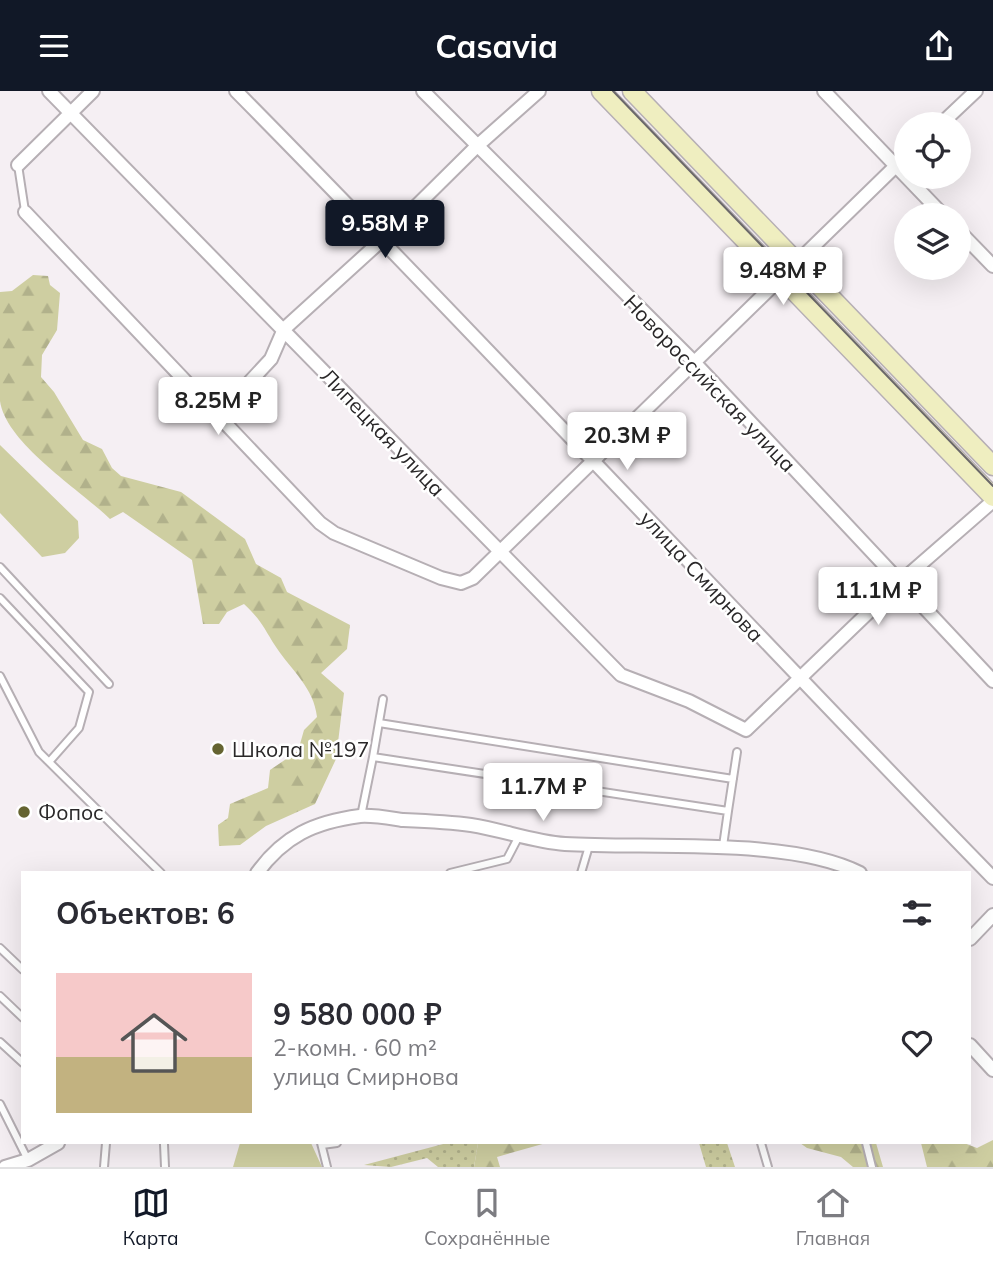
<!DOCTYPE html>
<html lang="ru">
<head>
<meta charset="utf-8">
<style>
	:root { --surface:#fff; --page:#f7f7f7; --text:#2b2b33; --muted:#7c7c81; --line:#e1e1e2; --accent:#111827 }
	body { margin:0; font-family:Mulish,sans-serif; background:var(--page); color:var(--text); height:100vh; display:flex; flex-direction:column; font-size:26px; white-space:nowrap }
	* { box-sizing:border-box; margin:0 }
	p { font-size:23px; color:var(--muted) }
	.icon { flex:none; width:38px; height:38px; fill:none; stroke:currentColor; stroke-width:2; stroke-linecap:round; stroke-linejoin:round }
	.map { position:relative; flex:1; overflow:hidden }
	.side { position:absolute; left:21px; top:780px; width:950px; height:273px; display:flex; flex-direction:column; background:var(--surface); border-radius:0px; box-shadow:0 7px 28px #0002 }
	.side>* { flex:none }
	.controls { position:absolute; left:894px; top:21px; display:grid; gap:14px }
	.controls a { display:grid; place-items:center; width:77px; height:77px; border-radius:50%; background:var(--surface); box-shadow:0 7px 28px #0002; font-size:35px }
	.price { position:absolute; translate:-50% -60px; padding:0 16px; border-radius:7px; background:#fff; color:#222; font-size:23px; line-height:46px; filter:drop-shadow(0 2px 4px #0008) }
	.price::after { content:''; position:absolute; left:50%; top:42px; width:21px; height:16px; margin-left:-10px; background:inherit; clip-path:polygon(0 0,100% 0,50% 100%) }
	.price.current { background:var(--accent); color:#fff }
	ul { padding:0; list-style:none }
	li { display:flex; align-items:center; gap:21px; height:175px; padding:0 35px }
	li span { display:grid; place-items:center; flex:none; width:196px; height:140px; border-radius:0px; color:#555 }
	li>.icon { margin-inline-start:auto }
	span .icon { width:84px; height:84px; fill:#fffc; stroke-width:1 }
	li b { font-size:30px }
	h2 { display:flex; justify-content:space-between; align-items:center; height:84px; padding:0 35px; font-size:30px }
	header { display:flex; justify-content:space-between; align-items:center; height:91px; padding:0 35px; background:var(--accent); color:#fff; font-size:32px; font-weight:700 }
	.tabs { display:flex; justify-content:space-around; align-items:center; height:98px; border-top:2px solid var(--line); background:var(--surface); font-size:19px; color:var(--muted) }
	.tabs a { display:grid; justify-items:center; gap:4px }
	.tabs .current { color:var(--accent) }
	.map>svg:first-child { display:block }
	.grass { fill:url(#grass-dots) }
	.forest { fill:url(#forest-firs) }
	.park { fill:#cecea1 }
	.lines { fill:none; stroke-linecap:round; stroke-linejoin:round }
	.service-casing { stroke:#b6afb4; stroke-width:10 }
	.minor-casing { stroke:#b6afb4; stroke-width:16 }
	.secondary-casing { stroke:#b6afb4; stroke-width:21 }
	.service { stroke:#fff; stroke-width:6 }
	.minor { stroke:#fff; stroke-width:12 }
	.secondary { stroke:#efeec0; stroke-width:18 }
	.tram { stroke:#6b686a; stroke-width:2 }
	.poi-dot { fill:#656431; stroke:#fff; stroke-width:2.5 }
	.labels { text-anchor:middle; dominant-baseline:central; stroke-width:5; stroke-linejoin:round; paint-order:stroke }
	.street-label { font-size:21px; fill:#2a2829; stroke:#fff }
	.poi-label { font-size:21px; fill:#2a2829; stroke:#fff; text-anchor:start }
</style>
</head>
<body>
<header><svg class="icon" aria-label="menu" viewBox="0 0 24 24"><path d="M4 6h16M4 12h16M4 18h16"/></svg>Casavia<svg class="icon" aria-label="share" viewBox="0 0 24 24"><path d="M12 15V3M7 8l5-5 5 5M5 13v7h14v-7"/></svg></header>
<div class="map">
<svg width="993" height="1076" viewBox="0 0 993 1076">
	<defs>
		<pattern id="grass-dots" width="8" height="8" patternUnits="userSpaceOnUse" patternTransform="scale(1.75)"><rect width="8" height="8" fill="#cecea1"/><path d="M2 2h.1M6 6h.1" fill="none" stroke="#b1b18b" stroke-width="1.8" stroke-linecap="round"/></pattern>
		<pattern id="forest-firs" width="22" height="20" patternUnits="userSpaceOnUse" patternTransform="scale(1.75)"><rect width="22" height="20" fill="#cecea1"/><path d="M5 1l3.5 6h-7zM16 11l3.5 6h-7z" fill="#b1b18b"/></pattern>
	</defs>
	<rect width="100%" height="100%" fill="#f5eff3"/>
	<path class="grass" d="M447,1052H478L474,1076H438L427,1067L391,1076L364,1074Z
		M699,1052H727L735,1076H706Z"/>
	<path class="forest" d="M33,184L48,185L50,194L60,202L57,239L42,264L41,286L54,301L83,349L102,358L112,377L121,385L181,401L245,448L256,473L281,487L287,501L350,534L347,558L321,582L344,602L336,668L315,713L266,735L240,754L219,755L218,734L228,727L230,713L268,697L270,679L298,660L304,639L317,626C314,597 292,580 276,556C263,536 263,531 244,513L227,521L219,533H203L192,469L126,423L123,421L110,428C82,400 6,353 0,310C0,275 0,236 0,201L12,200Z
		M993,1049V1076H927L921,1052H964L977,1057Z
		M478,1052H546L497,1066L500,1076H474Z
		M800,1052H876L883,1076H853L841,1066L807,1057Z"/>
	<path class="park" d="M0,354L78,430L79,447L65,462L42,466L0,422Z
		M240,1052H311L322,1076H233Z"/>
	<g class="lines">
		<defs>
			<path id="service" d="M18,74L25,120
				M0,476L109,593
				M0,507L89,601L79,637L49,671
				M0,585L39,661L161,782
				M379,632L733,688
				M373,666L383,608
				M728,720L737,661
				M361,725L373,666L728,720L723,755
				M450,782L507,768L519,745
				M581,782L589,755
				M0,857L23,879
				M0,905L23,927
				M0,951L23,972
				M0,1013L28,1069
				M321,1052L327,1076
				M761,1052L768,1076
				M866,1052L872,1076
				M164,1053L165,1076
				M322,1054L337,1052
				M104,1076L106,1052"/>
			<path id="minor" d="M49,0L621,584L689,610L746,639L899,492L993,410
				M236,0C492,259 739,527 993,787
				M423,0L694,271L993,590
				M824,0L943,124
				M941,33L976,0
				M18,74L93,0
				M25,121L320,432L334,442L441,487L461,492L473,487L906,65
				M959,140L993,175
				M220,323L271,268L284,238L383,148L476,56L539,0
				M257,782C284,745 314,731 360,725C373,724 389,727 402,729C425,730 449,731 471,734C503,739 534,751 565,753C647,758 789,746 860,782
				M970,848L993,824
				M970,954L993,979
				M5,1076L28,1069L58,1052"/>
			<path id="secondary" d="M601,0L993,406
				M632,0L993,375"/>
		</defs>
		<use href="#service" class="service-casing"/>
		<use href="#minor" class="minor-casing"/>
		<use href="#secondary" class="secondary-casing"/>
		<use href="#service" class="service"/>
		<use href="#minor" class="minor"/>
		<use href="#secondary" class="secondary"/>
		<path class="tram" d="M613,0L993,395"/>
	</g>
	<g class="poi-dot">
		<circle cx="218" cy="658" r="7"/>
		<circle cx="24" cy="721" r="7"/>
	</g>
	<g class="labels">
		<g class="street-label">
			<text transform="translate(710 292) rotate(46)">Новороссийская улица</text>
			<text transform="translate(383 341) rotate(46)">Липецкая улица</text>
			<text transform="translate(702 485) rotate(47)">улица Смирнова</text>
		</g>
		<g class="poi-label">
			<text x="232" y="658">Школа №197</text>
			<text x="38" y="721">Фопос</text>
		</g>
	</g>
</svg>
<div class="controls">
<a><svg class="icon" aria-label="locate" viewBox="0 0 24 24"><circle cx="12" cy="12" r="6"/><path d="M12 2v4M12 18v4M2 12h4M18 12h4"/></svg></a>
<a><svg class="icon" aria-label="layers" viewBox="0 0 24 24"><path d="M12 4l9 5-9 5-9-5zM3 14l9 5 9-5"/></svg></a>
</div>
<b class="price current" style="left:385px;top:169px">9.58M ₽</b>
<b class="price" style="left:783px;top:216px">9.48M ₽</b>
<b class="price" style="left:218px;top:346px">8.25M ₽</b>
<b class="price" style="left:627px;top:381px">20.3M ₽</b>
<b class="price" style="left:878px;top:536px">11.1M ₽</b>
<b class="price" style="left:543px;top:732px">11.7M ₽</b>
<section class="side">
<h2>Объектов: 6<svg class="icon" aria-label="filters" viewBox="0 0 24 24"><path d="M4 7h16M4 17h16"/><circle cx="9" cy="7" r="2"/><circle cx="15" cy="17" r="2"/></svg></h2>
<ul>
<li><span style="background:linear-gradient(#f6c9c9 60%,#c2b280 0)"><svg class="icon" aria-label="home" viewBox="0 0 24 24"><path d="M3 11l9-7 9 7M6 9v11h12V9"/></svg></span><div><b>9 580 000 ₽</b><p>2-комн. · 60 m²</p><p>улица Смирнова</p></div><svg class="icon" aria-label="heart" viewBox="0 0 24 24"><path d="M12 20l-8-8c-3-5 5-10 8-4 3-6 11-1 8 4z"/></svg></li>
</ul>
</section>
</div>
<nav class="tabs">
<a class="current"><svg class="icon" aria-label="map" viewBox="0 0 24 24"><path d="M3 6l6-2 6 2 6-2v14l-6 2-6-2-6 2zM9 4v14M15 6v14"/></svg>Карта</a>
<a><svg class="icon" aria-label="saved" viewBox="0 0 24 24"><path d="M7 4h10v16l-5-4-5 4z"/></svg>Сохранённые</a>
<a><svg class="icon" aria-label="home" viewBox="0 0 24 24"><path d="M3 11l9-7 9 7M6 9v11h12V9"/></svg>Главная</a>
</nav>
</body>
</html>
